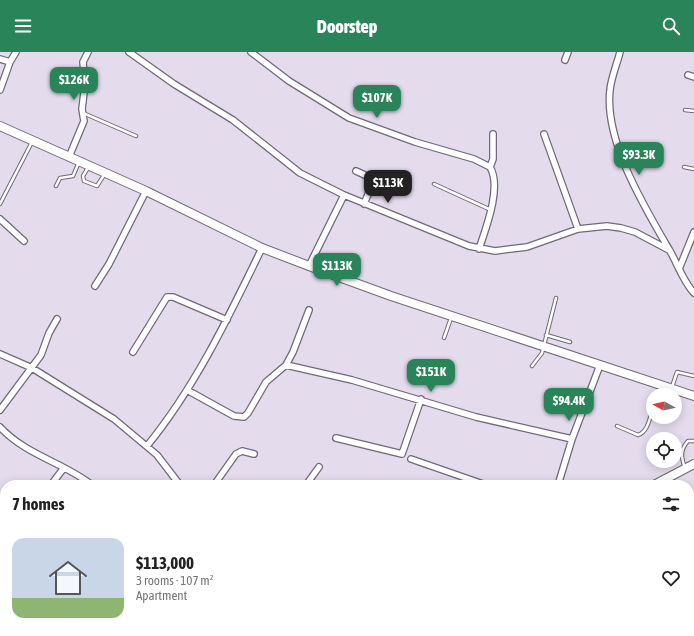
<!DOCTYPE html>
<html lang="en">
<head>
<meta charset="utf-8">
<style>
	:root { --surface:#fff; --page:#f2f2f2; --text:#222; --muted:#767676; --line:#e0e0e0; --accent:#2a845a }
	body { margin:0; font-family:"Asap Condensed",sans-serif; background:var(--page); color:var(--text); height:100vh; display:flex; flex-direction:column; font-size:15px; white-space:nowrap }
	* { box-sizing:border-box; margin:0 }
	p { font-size:13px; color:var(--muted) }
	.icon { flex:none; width:22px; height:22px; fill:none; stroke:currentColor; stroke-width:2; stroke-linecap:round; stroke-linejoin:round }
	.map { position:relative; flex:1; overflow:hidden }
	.panel { position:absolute; left:0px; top:428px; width:694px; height:156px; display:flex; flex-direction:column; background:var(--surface); border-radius:16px 16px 0 0; box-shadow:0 2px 10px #0003 }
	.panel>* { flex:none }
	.needle { width:26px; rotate:278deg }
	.fabs { position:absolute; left:646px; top:336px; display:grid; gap:8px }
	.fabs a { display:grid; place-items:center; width:36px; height:36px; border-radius:50%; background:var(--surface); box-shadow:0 2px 10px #0003; font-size:20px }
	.price { position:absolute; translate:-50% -34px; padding:0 9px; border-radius:8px; background:var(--accent); color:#fff; font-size:13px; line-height:26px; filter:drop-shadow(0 1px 2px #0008) }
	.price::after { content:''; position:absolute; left:50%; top:24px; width:12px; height:9px; margin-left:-6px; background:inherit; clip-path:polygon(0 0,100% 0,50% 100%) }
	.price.active { background:#222; color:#fff }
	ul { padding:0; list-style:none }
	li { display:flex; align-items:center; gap:12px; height:100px; padding:0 12px }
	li+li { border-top:1px solid var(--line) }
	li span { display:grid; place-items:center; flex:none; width:112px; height:80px; border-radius:12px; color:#555 }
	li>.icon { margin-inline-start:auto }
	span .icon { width:48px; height:48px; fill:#fffc; stroke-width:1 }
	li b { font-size:17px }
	h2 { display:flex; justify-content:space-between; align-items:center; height:48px; padding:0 12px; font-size:17px }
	header { display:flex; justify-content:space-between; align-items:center; height:52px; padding:0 12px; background:var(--accent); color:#fff; font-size:18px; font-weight:800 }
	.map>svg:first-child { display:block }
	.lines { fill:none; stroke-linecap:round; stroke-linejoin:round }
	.stream { stroke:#1a959a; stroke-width:2 }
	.lane-casing { stroke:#706978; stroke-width:4.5 }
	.street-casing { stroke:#706978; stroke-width:8 }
	.secondary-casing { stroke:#706978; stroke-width:10 }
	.lane { stroke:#fff; stroke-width:2.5 }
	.street { stroke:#fff; stroke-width:5.5 }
	.secondary { stroke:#fff; stroke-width:8 }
</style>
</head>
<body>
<header><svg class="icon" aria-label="menu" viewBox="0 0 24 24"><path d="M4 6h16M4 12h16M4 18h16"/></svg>Doorstep<svg class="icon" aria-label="search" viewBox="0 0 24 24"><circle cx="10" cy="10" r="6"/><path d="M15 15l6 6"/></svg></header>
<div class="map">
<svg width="694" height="584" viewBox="0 0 694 584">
	<rect width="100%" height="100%" fill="#e4dced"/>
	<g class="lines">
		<path class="stream" d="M689,503L694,504"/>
		<defs>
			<path id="lane" d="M685,58L694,59
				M83,61L136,84
				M89,114L83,124L84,129L97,134L104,123
				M684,115L694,117
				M434,132L491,158
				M56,134L60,126L73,124L79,110
				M0,152L32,90
				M546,283L570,290
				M444,286L451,266
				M532,314L542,301L556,246
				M672,335L677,320L694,324
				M658,343L661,335
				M617,374L638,383C648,380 650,365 653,356
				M685,416C681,405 680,398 688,389H694
				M668,427L672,433"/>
			<path id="street" d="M129,0L174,32L233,68L300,121L344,143L469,194L495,199L510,197L527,195L578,177L607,174L621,176L635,180L669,198
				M251,0L289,29L349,66L415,90L474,107L490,115C502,135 486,176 479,197
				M620,0C617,12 611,26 610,38C604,89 645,156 670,199C678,213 683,229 694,241
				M0,7L10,10
				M565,8L568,0
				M688,23L694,25
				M0,38L10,10L16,0
				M544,82L578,177
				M69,105L84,69L82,57L85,32L83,10L88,0
				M490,115L493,107V82
				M356,119L393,136
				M364,152L374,128
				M0,167L24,189
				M309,214L344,143
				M679,217L694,180
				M95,234L109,212L146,139
				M133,300L167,245H173L227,268
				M0,302L32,316L114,367L157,403L180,433
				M286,313L352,328L476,365L572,387
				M187,338L234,364L244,365L248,361L266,330L286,313L293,300L309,258
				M0,358L41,303L49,281L57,267
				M0,375C27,404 63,410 92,433
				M336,386L402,402L421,347
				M147,394C196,334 229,264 262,196
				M411,407L486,433
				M51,433L63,417
				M214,433L236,402L242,399L254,402
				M306,433L319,415
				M558,433L572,387L600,313
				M0,506L5,499
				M689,566L694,567
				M0,567L5,573
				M11,579L16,584
				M205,579L209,584
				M285,579L288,584
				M365,579L369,584
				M437,579L446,584
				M69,584L76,579
				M212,584L222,579
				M683,584L685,579"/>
			<path id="secondary" d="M0,74L146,139L262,196L309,214L391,244L694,344
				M654,433L694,412
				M375,584L385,579"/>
		</defs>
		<use href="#lane" class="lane-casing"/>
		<use href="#street" class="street-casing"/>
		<use href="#secondary" class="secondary-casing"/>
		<use href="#lane" class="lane"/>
		<use href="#street" class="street"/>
		<use href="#secondary" class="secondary"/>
	</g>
</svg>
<div class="fabs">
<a><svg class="needle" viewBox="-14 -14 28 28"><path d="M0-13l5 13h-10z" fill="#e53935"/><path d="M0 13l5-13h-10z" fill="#767676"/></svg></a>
<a><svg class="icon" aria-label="locate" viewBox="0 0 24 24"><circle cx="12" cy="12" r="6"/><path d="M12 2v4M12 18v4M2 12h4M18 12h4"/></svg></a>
</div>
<b class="price" style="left:74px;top:49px">$126K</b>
<b class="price" style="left:377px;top:67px">$107K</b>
<b class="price" style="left:639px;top:124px">$93.3K</b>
<b class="price active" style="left:388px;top:152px">$113K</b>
<b class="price" style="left:337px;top:235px">$113K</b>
<b class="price" style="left:431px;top:341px">$151K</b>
<b class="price" style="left:569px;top:370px">$94.4K</b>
<section class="panel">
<h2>7 homes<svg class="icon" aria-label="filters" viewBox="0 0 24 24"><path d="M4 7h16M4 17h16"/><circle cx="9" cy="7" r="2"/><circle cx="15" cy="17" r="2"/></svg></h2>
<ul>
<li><span style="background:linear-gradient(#c9d6e8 75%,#8fb573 0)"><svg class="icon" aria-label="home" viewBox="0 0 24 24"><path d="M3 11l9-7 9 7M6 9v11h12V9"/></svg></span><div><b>$113,000</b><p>3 rooms · 107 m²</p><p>Apartment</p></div><svg class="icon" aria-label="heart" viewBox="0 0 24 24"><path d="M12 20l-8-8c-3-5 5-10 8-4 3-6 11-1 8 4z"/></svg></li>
</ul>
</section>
</div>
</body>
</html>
